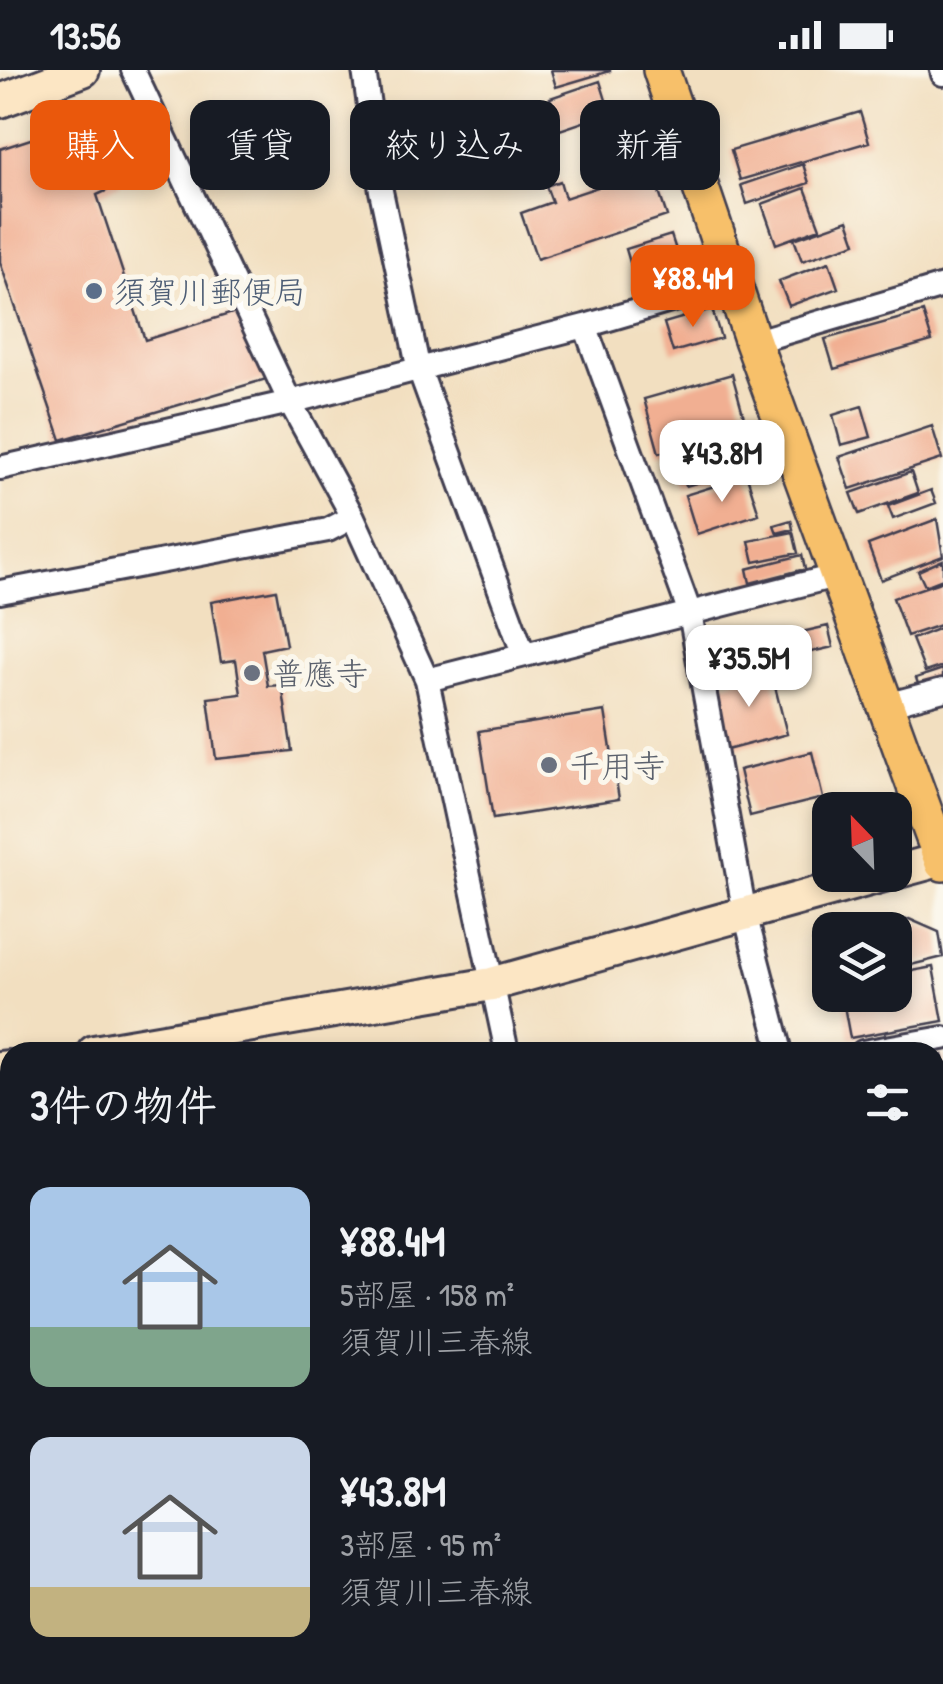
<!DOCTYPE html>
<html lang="ja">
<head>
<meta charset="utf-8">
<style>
	:root { --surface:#171b24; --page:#20242c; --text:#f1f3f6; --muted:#9ea1a6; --accent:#ea580c }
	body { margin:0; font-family:"Patrick Hand","Klee One",sans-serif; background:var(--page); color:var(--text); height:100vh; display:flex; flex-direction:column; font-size:38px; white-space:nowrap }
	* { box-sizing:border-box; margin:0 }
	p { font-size:32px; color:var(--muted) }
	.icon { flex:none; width:55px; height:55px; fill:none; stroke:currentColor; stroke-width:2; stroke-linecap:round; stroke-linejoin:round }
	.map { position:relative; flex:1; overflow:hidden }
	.details { position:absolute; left:0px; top:972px; width:945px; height:642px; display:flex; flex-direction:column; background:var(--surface); border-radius:30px 30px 0 0; box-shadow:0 5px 15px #0003 }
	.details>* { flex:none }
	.banner { position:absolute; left:30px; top:30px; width:885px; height:90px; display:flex; gap:20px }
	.needle { width:65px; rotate:337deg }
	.buttons { position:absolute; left:812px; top:722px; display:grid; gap:20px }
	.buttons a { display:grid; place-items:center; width:100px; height:100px; border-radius:20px; background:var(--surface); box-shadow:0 5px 15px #0003; font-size:50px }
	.price { position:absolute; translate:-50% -85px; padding:0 22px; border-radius:20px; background:#fff; color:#222; font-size:32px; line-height:65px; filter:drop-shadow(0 2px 5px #0008) }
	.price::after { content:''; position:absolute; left:50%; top:60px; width:30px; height:22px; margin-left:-15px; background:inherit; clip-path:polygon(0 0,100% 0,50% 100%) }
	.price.selected { background:var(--accent); color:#fff }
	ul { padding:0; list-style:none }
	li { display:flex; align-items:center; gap:30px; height:250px; padding:0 30px }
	li span { display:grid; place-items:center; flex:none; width:280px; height:200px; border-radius:20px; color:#555 }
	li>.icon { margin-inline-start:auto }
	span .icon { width:120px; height:120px; fill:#fffc; stroke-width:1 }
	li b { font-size:42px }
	h2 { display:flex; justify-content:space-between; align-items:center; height:120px; padding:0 30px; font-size:42px }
	.chip { padding:0 35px; border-radius:20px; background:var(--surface); box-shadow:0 5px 15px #0003; font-size:35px; line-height:90px }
	.chip.selected { background:var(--accent); color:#fff }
	.status { display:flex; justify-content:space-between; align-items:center; height:70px; padding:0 50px; background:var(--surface); direction:ltr }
	.status svg { height:28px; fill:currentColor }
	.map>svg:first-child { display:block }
	.green { fill:#88db9c; stroke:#557e6c; stroke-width:2.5 }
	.building { fill:#f1af92 }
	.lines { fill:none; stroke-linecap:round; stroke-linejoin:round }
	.street-casing { stroke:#413e4f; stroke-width:28 }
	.secondary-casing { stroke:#413e4f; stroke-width:38 }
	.primary-casing { stroke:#413e4f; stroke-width:40 }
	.street { stroke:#fff; stroke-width:22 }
	.secondary { stroke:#fce6c4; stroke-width:32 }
	.primary { stroke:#f7c06b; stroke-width:35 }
	.service-dot { fill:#5c6f8a; stroke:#fbf7ec; stroke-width:4 }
	.worship-dot { fill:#6b7280; stroke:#fbf7ec; stroke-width:4 }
	.labels { text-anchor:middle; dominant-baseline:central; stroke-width:10; stroke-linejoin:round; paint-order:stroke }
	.service-label { font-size:32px; fill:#4e5e75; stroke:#fbf7ec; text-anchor:start }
	.worship-label { font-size:32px; fill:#5b616d; stroke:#fbf7ec; text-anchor:start }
</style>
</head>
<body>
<div class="status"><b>13:56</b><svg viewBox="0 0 49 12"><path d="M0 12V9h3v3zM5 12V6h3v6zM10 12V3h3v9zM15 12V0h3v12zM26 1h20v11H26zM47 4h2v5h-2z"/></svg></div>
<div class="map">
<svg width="943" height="1614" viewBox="0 0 943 1614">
	<rect width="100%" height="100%" fill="#fbf7ec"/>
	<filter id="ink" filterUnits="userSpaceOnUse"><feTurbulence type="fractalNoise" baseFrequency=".01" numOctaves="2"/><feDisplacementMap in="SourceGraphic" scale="20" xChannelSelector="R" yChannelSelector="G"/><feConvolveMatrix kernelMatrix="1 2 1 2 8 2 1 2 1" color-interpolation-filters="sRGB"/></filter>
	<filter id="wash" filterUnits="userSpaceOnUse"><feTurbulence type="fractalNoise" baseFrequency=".0048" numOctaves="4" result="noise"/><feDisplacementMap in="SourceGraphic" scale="40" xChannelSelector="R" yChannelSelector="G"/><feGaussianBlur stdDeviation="2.25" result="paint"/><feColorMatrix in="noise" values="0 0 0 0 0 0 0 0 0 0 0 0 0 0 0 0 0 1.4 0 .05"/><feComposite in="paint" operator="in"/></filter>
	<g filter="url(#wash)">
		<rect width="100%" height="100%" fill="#f2dfc0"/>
		<path class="green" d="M0,1587L10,1588V1605H51L50,1614H0Z"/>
		<g id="blocks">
			<path class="building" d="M551,0H610V1L556,17Z
				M600,11L610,43L560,60L550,28Z
				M648,38L659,69L609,88L597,57Z
				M860,42L869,72L740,110L731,80Z
				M98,47L121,114L97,125L145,270L249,238L270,308L61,370L0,192V79Z
				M618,91L624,110L652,101L667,146L537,189L521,143L552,132L546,116L560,111L565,128L607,114L602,97Z
				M803,94L809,113L747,134L741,115Z
				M805,118L820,158L776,174L762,134Z
				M848,150L856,173L802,191L794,169Z
				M671,165L684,204L638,219L626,179Z
				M829,192L838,218L789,236L779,211Z
				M712,239L721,268L673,282L664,253Z
				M923,242L932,271L834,299L825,269Z
				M732,304L747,358L659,383L644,329Z
				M862,336L871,367L841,375L833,345Z
				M932,356L942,389L850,419L839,387Z
				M751,366L759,395L686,416L678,389Z
				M911,402L918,423L859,444L851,423Z
				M747,406L759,444L697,464L685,425Z
				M931,420L936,433L893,449L888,436Z
				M937,449L943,486L881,510L868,475Z
				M791,450L793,459L777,463L774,455Z
				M793,462L798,483L754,492L749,471Z
				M802,485L805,499L750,513L747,499Z
				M943,490V509L925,516L918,501Z
				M943,511V554L907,566L893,528Z
				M276,520L286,575L262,580L268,616L282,615L292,681L216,689L208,628L241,624L236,590L221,592L211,532Z
				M828,556L833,577L798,585L793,564Z
				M943,557V596L925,602L912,569Z
				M943,599V617L922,625L916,608Z
				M771,601L787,664L727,680L711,617Z
				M605,641L619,729L493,749L479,661Z
				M812,682L823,728L750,746L739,700Z
				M909,849L939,862L943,887L895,899V860L868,859Z
				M830,868V915L824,917L813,872Z
				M933,897L943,951L850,968L842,925H895V904Z
				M943,985V1056L935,1059V988Z
				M943,1090V1124L935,1127V1093Z
				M943,1128V1154L935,1157V1131Z
				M935,1193L938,1200L943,1198V1250L935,1253Z
				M943,1292V1378L935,1358V1295Z
				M941,1525L943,1614H806L832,1605H935V1527Z
				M599,1605H634L635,1613L600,1614Z"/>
		</g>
	</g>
	<g filter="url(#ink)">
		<use href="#blocks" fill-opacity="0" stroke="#413e4f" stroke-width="2.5"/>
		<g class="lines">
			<defs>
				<path id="street" d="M133,0L290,332L353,447L427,610L507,982
					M364,0L381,121L418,296L523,583
					M942,0L943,4
					M585,256L690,543L745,844L781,982
					M753,272L943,216
					M0,398L290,332L585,256L732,213
					M0,522L328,460L353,447
					M427,610L839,505
					M886,635L943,620
					M863,982L943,968
					M935,1391L943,1411
					M935,1439L943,1437
					M663,1605L665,1614"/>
				<path id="secondary" d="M0,31L83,0
					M895,802L943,789
					M94,982L492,914L884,805
					M0,998L10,997"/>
				<path id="primary" d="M661,0L753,272L943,793"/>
			</defs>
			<use href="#street" class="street-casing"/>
			<use href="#secondary" class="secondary-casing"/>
			<use href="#primary" class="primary-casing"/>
			<use href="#street" class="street"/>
			<use href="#secondary" class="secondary"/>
			<use href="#primary" class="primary"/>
		</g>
	</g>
	<circle class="service-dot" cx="94" cy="221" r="10"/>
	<g class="worship-dot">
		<circle cx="252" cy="603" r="10"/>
		<circle cx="549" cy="695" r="10"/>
	</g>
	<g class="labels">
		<g class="service-label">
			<text x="114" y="221">須賀川郵便局</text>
		</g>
		<g class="worship-label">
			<text x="272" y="603">普應寺</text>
			<text x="569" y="695">千用寺</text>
		</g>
	</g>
</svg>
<div class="buttons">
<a><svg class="needle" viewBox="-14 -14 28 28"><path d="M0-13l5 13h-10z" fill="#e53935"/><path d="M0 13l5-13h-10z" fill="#9ea1a6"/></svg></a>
<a><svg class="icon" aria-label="layers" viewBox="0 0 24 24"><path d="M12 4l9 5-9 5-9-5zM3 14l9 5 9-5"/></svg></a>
</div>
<b class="price selected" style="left:693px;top:260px">¥88.4M</b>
<b class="price" style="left:722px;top:435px">¥43.8M</b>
<b class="price" style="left:749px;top:640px">¥35.5M</b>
<div class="banner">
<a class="chip selected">購入</a>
<a class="chip">賃貸</a>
<a class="chip">絞り込み</a>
<a class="chip">新着</a>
</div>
<section class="details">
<h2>3件の物件<svg class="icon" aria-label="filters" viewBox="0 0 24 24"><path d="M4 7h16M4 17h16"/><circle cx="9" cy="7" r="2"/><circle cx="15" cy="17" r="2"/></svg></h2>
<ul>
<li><span style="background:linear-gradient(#a9c7e8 70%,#7fa58c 0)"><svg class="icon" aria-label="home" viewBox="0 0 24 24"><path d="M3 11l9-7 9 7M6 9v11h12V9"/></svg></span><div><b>¥88.4M</b><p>5部屋 · 158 m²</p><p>須賀川三春線</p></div></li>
<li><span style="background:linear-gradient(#c9d6e8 75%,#c2b280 0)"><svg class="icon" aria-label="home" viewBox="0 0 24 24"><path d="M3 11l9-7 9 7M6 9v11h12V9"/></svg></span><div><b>¥43.8M</b><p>3部屋 · 95 m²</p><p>須賀川三春線</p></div></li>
</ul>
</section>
</div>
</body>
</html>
